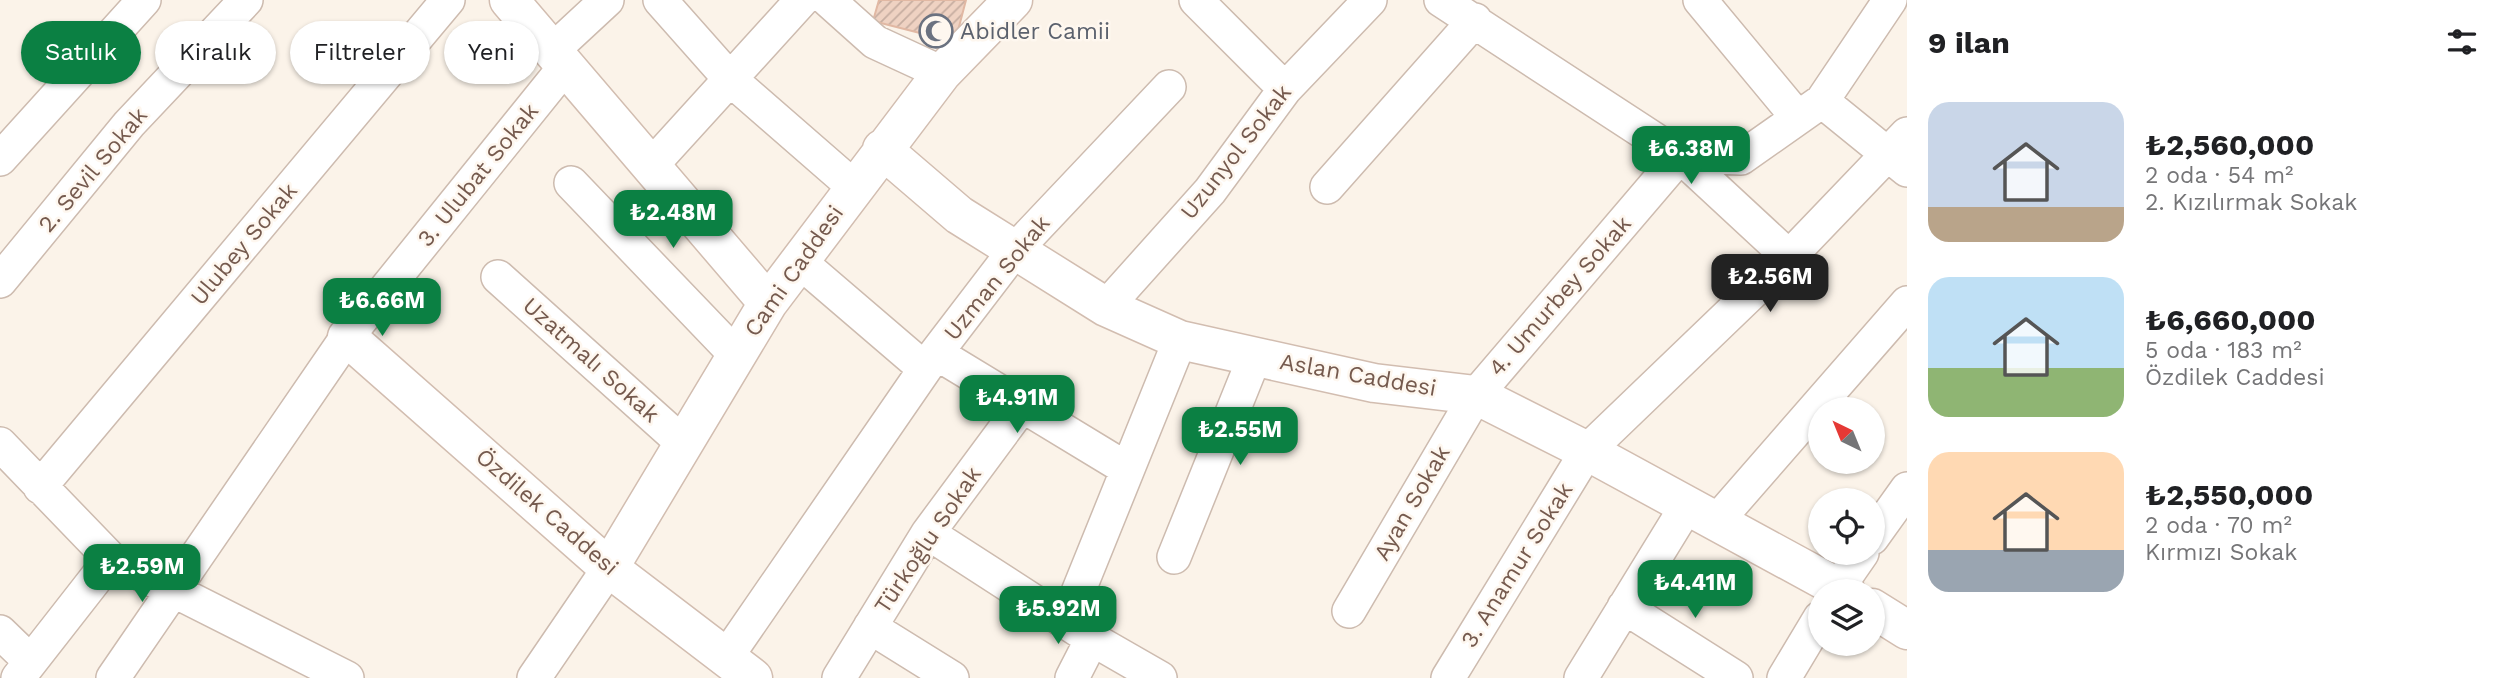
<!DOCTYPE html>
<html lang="tr">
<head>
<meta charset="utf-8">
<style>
	:root { --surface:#fff; --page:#f6f6f6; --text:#202124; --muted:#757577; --accent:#0b8043 }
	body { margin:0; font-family:"Work Sans",sans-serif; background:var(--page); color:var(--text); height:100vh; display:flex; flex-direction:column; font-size:26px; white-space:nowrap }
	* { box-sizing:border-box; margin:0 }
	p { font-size:23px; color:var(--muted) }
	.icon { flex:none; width:38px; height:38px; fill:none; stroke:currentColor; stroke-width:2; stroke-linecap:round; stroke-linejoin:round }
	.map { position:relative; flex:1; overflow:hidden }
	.drawer { display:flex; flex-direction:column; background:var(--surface); width:595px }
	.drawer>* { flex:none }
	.guide { position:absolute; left:21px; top:21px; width:665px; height:63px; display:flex; gap:14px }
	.needle { width:46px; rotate:317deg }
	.buttons { position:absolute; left:1808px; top:397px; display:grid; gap:14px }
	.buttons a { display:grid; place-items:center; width:77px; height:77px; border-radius:50%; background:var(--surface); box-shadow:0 2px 5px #0004; font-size:35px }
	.price { position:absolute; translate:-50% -60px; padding:0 16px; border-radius:14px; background:var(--accent); color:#fff; font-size:23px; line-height:46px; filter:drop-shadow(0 2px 4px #0008) }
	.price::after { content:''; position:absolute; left:50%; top:42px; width:21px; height:16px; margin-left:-10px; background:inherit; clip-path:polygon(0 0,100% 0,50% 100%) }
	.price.on { background:#222; color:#fff }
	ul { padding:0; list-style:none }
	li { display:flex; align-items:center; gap:21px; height:175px; padding:0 21px }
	li span { display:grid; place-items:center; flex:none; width:196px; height:140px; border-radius:21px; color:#555 }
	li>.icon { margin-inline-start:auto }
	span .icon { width:84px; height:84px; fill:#fffc; stroke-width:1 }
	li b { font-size:30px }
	h2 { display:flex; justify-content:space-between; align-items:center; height:84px; padding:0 21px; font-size:30px }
	.tag { padding:0 24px; border-radius:32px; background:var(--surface); box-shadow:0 2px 5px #0004; font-size:24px; line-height:63px }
	.tag.on { background:var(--accent); color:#fff }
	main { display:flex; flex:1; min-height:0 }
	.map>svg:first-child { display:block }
	.building { fill:url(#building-hatch); stroke:#e1b8a3; stroke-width:2 }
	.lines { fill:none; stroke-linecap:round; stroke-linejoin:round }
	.minor-casing { stroke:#cdbbaf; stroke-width:36 }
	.secondary-casing { stroke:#d2bdb0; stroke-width:41 }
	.minor { stroke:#fff; stroke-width:33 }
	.secondary { stroke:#fff; stroke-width:38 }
	.labels { text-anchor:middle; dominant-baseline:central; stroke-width:5; stroke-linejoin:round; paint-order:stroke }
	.worship-label { font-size:23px; fill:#5b616d; stroke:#fef7ef; text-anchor:start }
	.street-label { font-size:23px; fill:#755a4e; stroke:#fef7ef }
</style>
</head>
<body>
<main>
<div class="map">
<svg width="1907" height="678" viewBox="0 0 1907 678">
	<defs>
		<pattern id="building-hatch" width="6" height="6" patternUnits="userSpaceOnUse" patternTransform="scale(1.75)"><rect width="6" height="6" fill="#efd2c2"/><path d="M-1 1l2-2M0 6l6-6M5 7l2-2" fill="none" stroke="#c6ada0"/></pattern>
	</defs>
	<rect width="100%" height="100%" fill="#fbf3e9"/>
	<path class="building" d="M879,0H966L955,42L873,21Z"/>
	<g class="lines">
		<defs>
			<path id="minor" d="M660,0L730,79L854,187
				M828,0L875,42L942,73
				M1196,0L1285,89
				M1441,0L1680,156L1789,257
				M1700,0L1798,118
				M552,51L607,0
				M1822,101L1907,170
				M0,159L144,0
				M650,167L802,0
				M571,183L736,355
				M1327,187L1475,20
				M799,261L925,369
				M498,277L684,444
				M0,281L129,124L246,0
				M1106,307L1210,191L1285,89L1370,0
				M936,353L1127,469
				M0,444L111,559L347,678
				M40,487L448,0
				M1716,522L1907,303
				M928,533L1092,639L1160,678
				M1872,538L1907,489
				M1174,557L1255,356
				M1835,592L1862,553
				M1624,607L1736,678
				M1349,611L1476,395L1680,156L1741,158L1822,101L1890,0
				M1066,622L1180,340
				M870,627L952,678
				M0,632L30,661
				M725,659L936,353L1014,251L1169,87
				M18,678L111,559
				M113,678L347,337L564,68
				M534,678L609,568
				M839,678L928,533L1022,406
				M1072,678L1092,639
				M1448,678L1587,451L1789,257L1907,134
				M1581,678L1686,507
				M1784,678L1820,618"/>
			<path id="secondary" d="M509,0L768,303
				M882,149L959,215L1106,307L1180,340L1374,383L1476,395L1587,451L1846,592
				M347,337L609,568L753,678
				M609,568L768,303L942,73L1013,0
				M1872,608L1907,630"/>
		</defs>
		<use href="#minor" class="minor-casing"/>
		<use href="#secondary" class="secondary-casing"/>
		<use href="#minor" class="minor"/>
		<use href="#secondary" class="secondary"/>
	</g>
	<defs>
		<symbol id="mosque-ring" viewBox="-11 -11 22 22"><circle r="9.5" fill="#fef7ef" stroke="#6b7280" stroke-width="1.5"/><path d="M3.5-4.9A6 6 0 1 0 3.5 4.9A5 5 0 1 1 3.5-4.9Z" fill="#6b7280"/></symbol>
	</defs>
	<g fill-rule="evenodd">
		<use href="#mosque-ring" x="917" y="12" width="38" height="38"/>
	</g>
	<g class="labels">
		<g class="worship-label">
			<text x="960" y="31">Abidler Camii</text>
		</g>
		<g class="street-label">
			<text transform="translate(1236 152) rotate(-52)">Uzunyol Sokak</text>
			<text transform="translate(93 170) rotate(-50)">2. Sevil Sokak</text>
			<text transform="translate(478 175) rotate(-51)">3. Ulubat Sokak</text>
			<text transform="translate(244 244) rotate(-50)">Ulubey Sokak</text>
			<text transform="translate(794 271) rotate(-55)">Cami Caddesi</text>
			<text transform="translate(997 278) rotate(-51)">Uzman Sokak</text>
			<text transform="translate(1560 296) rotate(-49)">4. Umurbey Sokak</text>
			<text transform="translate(591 360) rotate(42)">Uzatmalı Sokak</text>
			<text transform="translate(1358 375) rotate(10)">Aslan Caddesi</text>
			<text transform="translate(1412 503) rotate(-60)">Ayan Sokak</text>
			<text transform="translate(547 512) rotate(41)">Özdilek Caddesi</text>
			<text transform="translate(928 540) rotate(-56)">Türkoğlu Sokak</text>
			<text transform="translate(1517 565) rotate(-58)">3. Anamur Sokak</text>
		</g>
	</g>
</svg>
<div class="buttons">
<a><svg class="needle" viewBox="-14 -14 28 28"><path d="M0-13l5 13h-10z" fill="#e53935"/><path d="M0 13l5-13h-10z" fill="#757577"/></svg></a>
<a><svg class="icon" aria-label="locate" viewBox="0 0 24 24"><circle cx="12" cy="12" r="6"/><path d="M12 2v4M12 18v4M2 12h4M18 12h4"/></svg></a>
<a><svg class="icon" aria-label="layers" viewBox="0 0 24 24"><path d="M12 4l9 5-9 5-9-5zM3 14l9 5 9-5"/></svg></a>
</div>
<b class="price" style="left:1691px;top:186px">₺6.38M</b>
<b class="price" style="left:673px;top:250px">₺2.48M</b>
<b class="price on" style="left:1770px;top:314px">₺2.56M</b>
<b class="price" style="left:382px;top:338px">₺6.66M</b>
<b class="price" style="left:1017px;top:435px">₺4.91M</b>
<b class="price" style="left:1240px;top:467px">₺2.55M</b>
<b class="price" style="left:142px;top:604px">₺2.59M</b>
<b class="price" style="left:1695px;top:620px">₺4.41M</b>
<b class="price" style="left:1058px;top:646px">₺5.92M</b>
<div class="guide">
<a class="tag on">Satılık</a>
<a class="tag">Kiralık</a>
<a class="tag">Filtreler</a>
<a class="tag">Yeni</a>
</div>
</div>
<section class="drawer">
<h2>9 ilan<svg class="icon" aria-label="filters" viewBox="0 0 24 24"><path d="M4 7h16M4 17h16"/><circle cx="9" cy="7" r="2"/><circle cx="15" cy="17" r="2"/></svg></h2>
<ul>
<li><span style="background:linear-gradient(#c9d6e8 75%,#b9a48a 0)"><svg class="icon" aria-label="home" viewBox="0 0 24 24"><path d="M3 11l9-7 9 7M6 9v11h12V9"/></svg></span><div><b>₺2,560,000</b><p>2 oda · 54 m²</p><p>2. Kızılırmak Sokak</p></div></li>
<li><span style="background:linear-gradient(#bfe0f5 65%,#8fb573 0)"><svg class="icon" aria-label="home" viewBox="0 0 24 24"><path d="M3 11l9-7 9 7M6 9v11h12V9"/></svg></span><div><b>₺6,660,000</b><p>5 oda · 183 m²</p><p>Özdilek Caddesi</p></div></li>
<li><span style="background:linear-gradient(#ffd9b3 70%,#9aa5b1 0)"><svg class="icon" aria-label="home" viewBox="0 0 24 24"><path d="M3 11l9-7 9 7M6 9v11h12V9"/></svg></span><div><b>₺2,550,000</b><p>2 oda · 70 m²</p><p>Kırmızı Sokak</p></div></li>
</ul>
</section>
</main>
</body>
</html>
